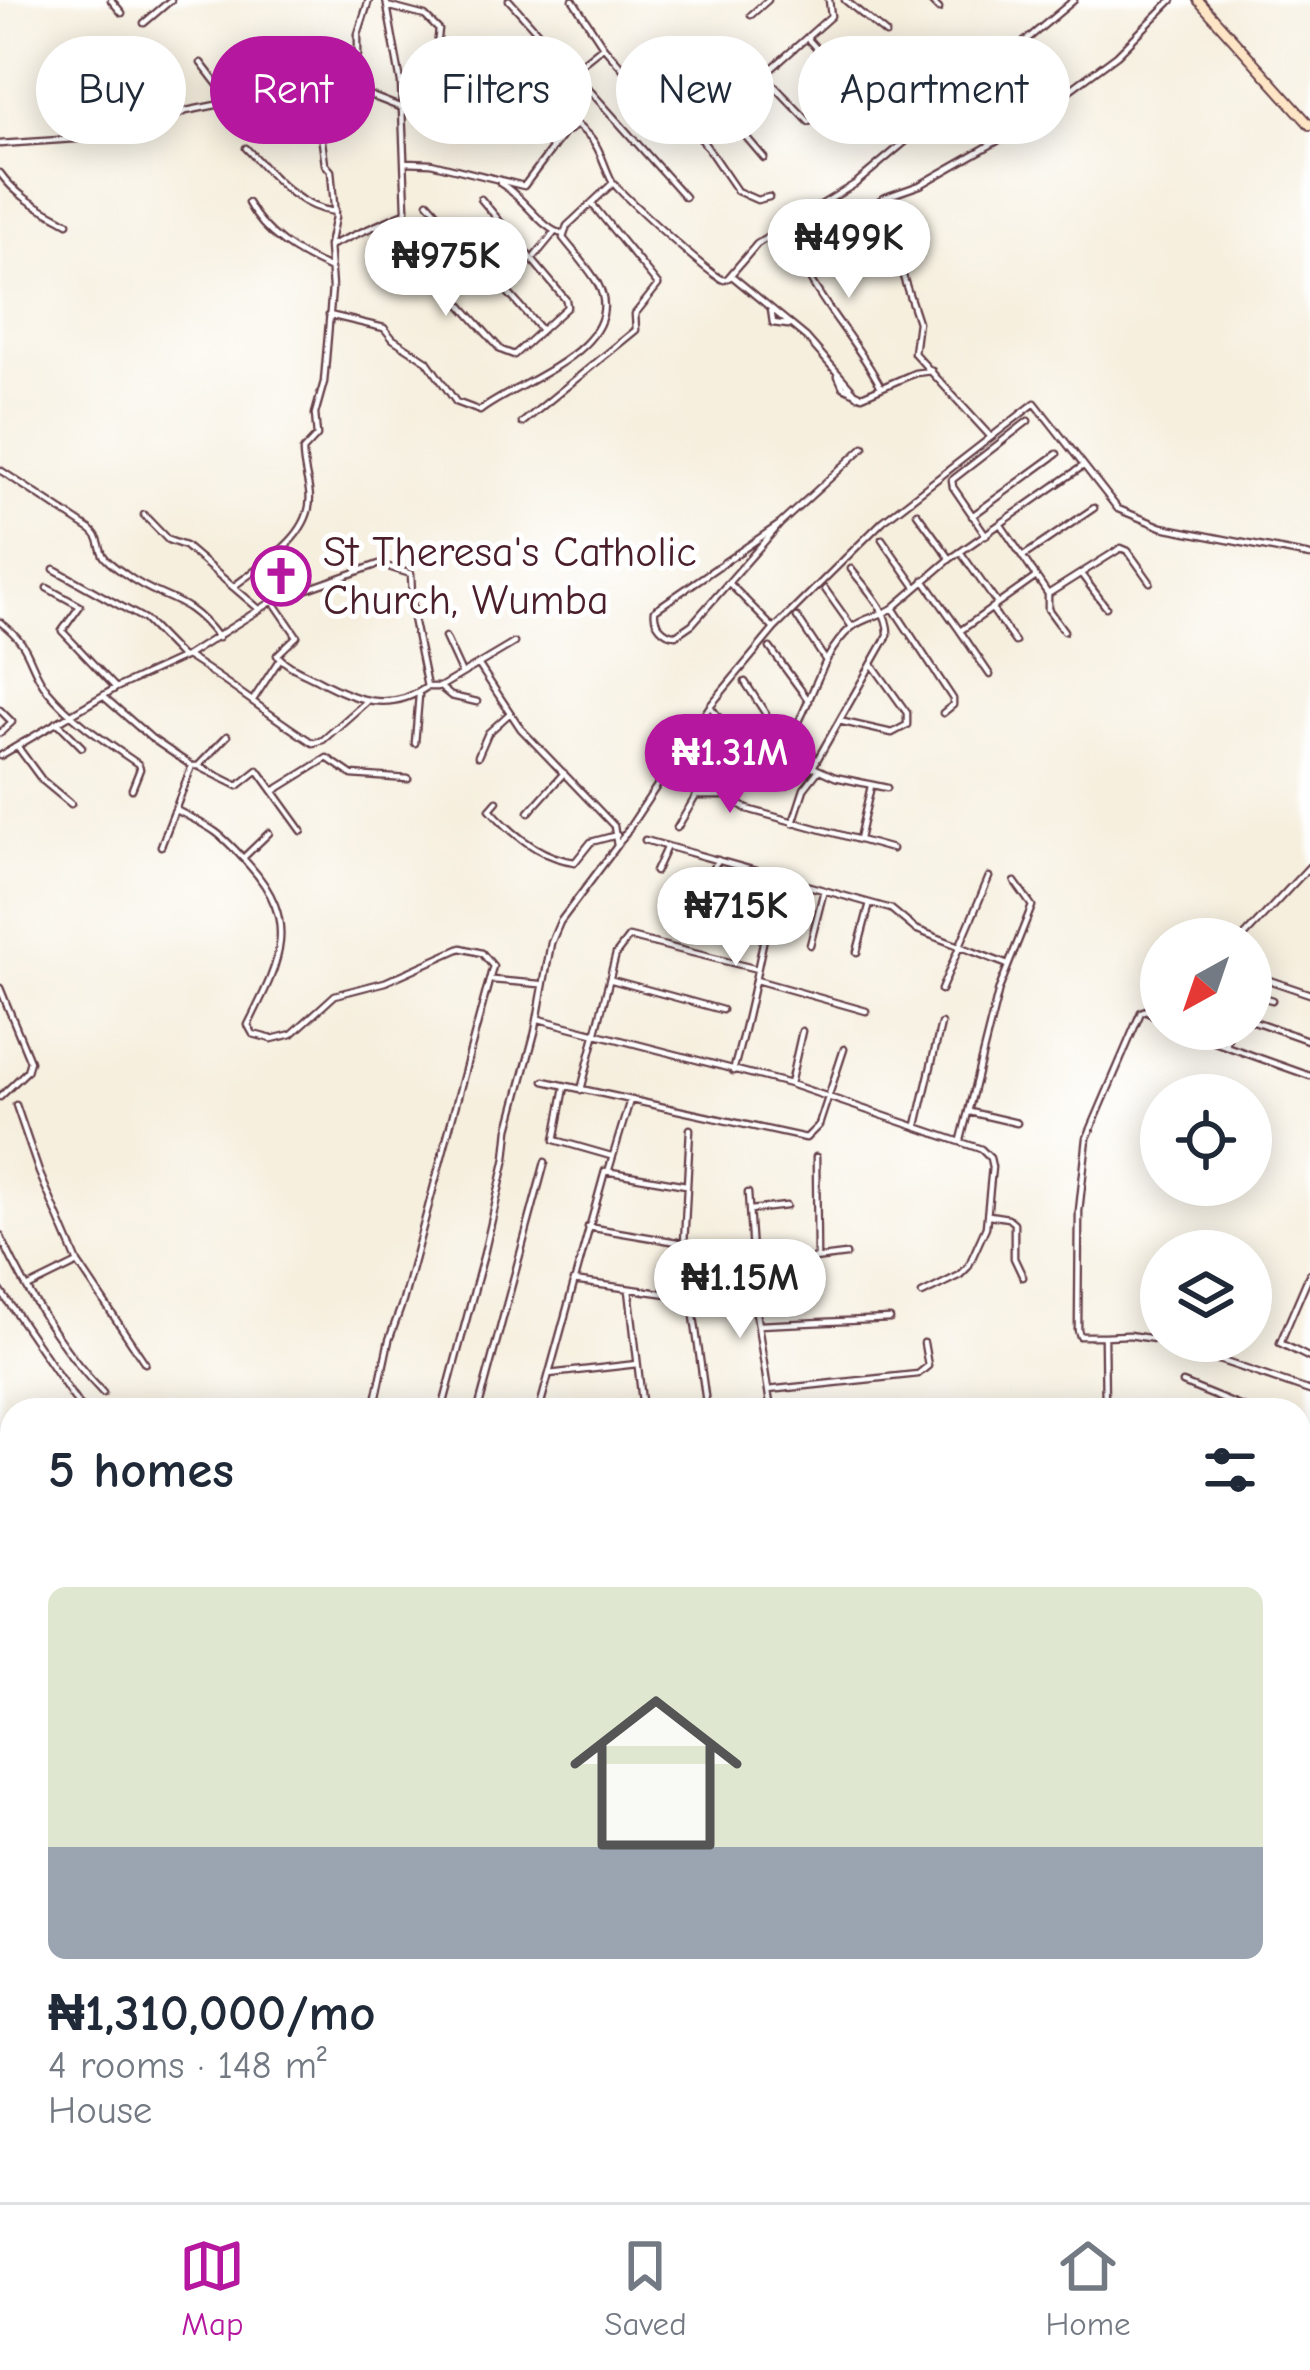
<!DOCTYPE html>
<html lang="en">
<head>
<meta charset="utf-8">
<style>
	:root { --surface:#fff; --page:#f2f2f3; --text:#1f2937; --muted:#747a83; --line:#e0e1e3; --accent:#b5179e }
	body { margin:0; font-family:"Comic Neue",sans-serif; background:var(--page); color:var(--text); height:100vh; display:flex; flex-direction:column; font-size:45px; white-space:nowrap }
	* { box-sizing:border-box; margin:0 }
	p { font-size:39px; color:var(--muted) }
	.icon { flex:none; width:66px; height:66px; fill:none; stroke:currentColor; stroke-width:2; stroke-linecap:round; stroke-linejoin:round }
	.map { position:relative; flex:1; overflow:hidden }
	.sheet { position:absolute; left:0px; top:1398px; width:1311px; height:804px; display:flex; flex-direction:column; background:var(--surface); border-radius:36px 36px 0 0; box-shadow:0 6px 30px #0003 }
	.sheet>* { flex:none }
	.hud { position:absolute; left:36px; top:36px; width:1239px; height:108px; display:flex; gap:24px }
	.needle { width:78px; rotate:220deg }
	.controls { position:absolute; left:1140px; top:918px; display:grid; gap:24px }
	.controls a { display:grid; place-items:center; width:132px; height:132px; border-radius:50%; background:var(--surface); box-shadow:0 6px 30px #0003; font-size:60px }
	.price { position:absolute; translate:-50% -102px; padding:0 27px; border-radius:42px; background:#fff; color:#222; font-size:39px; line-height:78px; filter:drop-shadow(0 3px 6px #0008) }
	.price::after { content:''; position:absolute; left:50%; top:72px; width:36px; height:27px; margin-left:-18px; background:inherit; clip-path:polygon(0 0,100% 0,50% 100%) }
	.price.active { background:var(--accent); color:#fff }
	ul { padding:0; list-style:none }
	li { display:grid; align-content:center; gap:24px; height:636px; padding:0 48px }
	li+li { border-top:3px solid var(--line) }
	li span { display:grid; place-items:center; height:372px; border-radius:18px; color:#555 }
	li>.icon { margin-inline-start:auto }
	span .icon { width:216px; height:216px; fill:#fffc; stroke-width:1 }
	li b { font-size:51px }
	h2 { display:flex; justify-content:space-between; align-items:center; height:144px; padding:0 48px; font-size:51px }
	.pill { padding:0 42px; border-radius:54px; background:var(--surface); box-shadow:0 6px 30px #0003; font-size:42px; line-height:108px }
	.pill.active { background:var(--accent); color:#fff }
	.tabs { display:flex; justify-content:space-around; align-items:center; height:168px; border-top:3px solid var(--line); background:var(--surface); font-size:33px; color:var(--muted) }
	.tabs a { display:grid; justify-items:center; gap:6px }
	.tabs .active { color:var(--accent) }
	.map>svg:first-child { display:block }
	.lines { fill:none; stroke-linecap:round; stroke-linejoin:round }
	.street-casing { stroke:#643e46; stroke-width:9 }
	.secondary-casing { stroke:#643e46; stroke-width:12 }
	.primary-casing { stroke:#643e46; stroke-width:14 }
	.street { stroke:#fff; stroke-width:4.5 }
	.secondary { stroke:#fde5c5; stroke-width:8 }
	.primary { stroke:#fbbe6e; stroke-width:9 }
	.labels { text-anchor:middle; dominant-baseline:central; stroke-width:10; stroke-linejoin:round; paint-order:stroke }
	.poi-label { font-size:42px; fill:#4a1f2b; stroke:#fff; text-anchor:start }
</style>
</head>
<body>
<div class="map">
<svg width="1310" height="2202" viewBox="0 0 1310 2202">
	<rect width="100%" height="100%" fill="#fff"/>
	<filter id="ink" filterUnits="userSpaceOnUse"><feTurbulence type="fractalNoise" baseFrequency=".00833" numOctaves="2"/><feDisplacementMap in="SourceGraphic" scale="24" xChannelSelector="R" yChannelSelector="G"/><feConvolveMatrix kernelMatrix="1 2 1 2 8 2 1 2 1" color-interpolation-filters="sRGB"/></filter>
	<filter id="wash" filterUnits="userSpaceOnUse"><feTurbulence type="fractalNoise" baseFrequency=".004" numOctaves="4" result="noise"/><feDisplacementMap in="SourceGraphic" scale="48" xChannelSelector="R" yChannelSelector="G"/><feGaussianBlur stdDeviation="2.7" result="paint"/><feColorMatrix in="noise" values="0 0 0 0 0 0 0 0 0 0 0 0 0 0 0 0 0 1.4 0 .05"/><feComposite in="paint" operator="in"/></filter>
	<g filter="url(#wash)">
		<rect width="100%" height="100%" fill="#f6efde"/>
	</g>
	<g filter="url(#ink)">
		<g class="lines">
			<defs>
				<path id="street" d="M111,0L122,13
					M509,0L685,197
					M573,0L603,46L633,80L669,115L698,134L737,191L757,200L769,197
					M845,0L886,34
					M930,0L939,9
					M387,6L425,16L439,30L434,69L415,85
					M751,15L768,0
					M144,23L171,0
					M807,38L851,87
					M603,46L573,70L561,102C567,119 579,126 591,138C602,151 604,167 612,181C620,194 712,277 724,280L732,276L806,337L857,395
					M358,55V34L369,0
					M765,76L809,122
					M403,83C439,97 484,131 525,123L553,148
					M346,86L402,108
					M725,112L764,158
					M698,134L831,16L829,0
					M0,144L135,135L186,111L231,102L201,63
					M246,148C271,174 297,208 335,212
					M405,162L431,163L524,186L564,133L576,126
					M0,173C18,198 41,208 68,223
					M500,183C523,196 543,231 563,234
					M428,202L541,330
					M248,203C266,236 297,254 331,269
					M789,227C806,293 850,328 881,387
					M329,246L405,213L406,209L401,83L386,0
					M413,251L501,350L514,355L567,307L566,300L481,199
					M535,256L554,233
					M728,278L757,244L855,184L1074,0
					M771,309L773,323L788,325
					M329,315L384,328L393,339L427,361L456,402L480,411C514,383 631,348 598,284C589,268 574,252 563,238L567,226L613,183
					M838,376L843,387L862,396L915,373L932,371
					M522,423L636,330L635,314L658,285L592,204
					M989,435L914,353L918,322L897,258L874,207L883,198L920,185L1013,132L1117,55L1172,0
					M0,470L91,530C101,539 98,543 103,555C107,562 118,569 125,574C163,603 184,592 218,638
					M917,513L949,557
					M144,515L168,540L185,546L259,609
					M972,516L1057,454
					M780,524L692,624L676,635C664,635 653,623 655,610L780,524L864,447
					M1001,525L1048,594V609L1064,631
					M986,535L953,487L952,480L1028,421
					M882,539L916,587
					M961,553L996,602
					M1022,557L1094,508
					M54,569L144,619L182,658
					M851,569C866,589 889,610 888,635L813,767L788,785L774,787L760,776L758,770C770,756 786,743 796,727C814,695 822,653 851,628C864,617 879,617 893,608L950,559L1083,466
					M1081,574L1106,607
					M924,580L960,631L1036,577
					M729,583L774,629
					M233,587C262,564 317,534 309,490C307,477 303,465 303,451L317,436L315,414L324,382L332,288L329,246L335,217L331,171L325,164L320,127L356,64
					M47,588L80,606L62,631L116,688
					M825,589L852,627
					M1048,594L1121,548L1128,551L1150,582
					M893,608L953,699V705L943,713
					M991,608L1015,642
					M797,617L826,661
					M0,622C35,648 25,662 48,691C73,721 106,742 138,764L140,769L132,789
					M960,631L990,675
					M445,637L462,674
					M770,648L809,701
					M186,656C230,683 270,716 313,743L323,740L366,702
					M478,664L521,729L614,826L617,846
					M745,682L784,742
					M427,687H440L514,643
					M440,687L451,696L477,702
					M103,696L151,738L192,766H198L227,736
					M253,700L279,660
					M710,706L757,769
					M0,710L12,722L0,733
					M839,721L892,733L907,725V713L872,664
					M57,722L82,747
					M415,743L419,695
					M17,746L42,780L71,804
					M0,756L116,688L186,656L273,601L379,564L411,574L413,618L427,687C389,713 355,700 318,680C303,672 289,668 277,655L297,636L273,601
					M478,756L488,733L509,714
					M712,759L732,793
					M198,766L238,786L258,770L302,831
					M813,767L835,777L887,788
					M274,791L327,758L352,775L408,779
					M727,796L747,809L892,849
					M497,801L490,809C512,834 542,858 575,862L591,842L617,835
					M176,810C214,829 220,832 249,865C301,923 279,963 248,1025L253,1034L272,1039L292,1034L335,995L385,982L461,948L482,953L493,966L403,1301L389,1340L374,1410
					M529,812L564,773
					M793,823L804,789L818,771
					M677,828L696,796H727L760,776
					M859,839L871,786
					M645,840L891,909L915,929L1008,965
					M161,846L192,766
					M243,858L269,833
					M655,872L667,846
					M693,900L718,860
					M1242,939L1310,866
					M810,945L824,890
					M857,952L870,903
					M492,980L540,984
					M612,980L722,1010
					M756,980L866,1011
					M1251,983L1260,977L1310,994
					M0,988L30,1061L27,1071L0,1097
					M941,990L989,877
					M1251,994L1272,1000
					M539,1019L790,1084L981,1149L990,1158L992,1167L986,1227L968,1267L960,1275L922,1294
					M1251,1020L1310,1041
					M1178,1029L1310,1076
					M1226,1045L1231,1029
					M733,1071C752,1007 761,943 778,878
					M544,1081L806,1138L819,1125L844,1049
					M790,1084L802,1031
					M565,1087L555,1140L611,1156
					M581,1090L616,954L629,937L757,969
					M16,1105L39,1172L78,1263L145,1363
					M970,1112L1017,1123
					M917,1125L941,1024
					M690,1129L684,1244L707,1410
					M961,1140L999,989L1032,906L1015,882
					M816,1157L817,1258
					M609,1169L630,1100
					M748,1193L753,1266
					M750,1210L786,1206
					M989,1215L1008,1218L1014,1223V1258L1023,1277
					M588,1227L683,1243
					M0,1235C26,1291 60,1348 103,1393
					M688,1265L739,1261L749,1267L846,1255
					M749,1267L771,1410
					M1310,1273L1280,1343L1310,1358
					M573,1281L690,1297
					M29,1287L78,1263
					M0,1290L82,1410
					M629,1290L643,1410
					M758,1325L890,1319
					M1104,1336L1129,1335L1161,1340
					M1163,1341L1310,1391
					M549,1374L637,1364
					M1183,1383L1249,1410
					M768,1390L918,1374L928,1366L924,1343
					M442,1410L484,1254L506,1158L509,1129L535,1032L551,943L560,922L617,846L710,706L774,629L883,521L1035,403L1118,509L1162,527L1310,556
					M478,1410L545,1162
					M539,1410L605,1171L686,1185
					M1105,1410L1104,1336H1080L1078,1330L1079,1211L1087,1138L1141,1012L1146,1010L1161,1021
					M1299,1429L1310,1433
					M0,1507L12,1498
					M1299,1522L1310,1526
					M0,1546L12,1559
					M1299,1560L1310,1564
					M0,1610L12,1601
					M1299,1624L1310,1628
					M0,1704V1709
					M0,1769L12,1760
					M0,1815L12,1809
					M1,1855L12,1871
					M1299,1888L1310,1893
					M0,1942L12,1960
					M1299,1948L1310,1954
					M1299,2024L1310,1997
					M1299,2050H1310
					M1299,2107L1310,2106
					M185,2190L194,2202
					M218,2190L227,2202
					M253,2190L263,2202
					M288,2190L297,2202
					M397,2190L401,2202
					M475,2190L478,2202
					M492,2190L505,2202
					M540,2190V2191
					M617,2190L629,2202
					M667,2190L680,2202
					M721,2190L735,2202
					M883,2190L888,2202
					M990,2190L1005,2202
					M820,2192L834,2202
					M344,2202L357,2190
					M574,2202L584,2190
					M777,2202L786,2190
					M905,2202L919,2191L939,2202
					M1152,2202L1157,2190
					M1212,2202L1217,2190
					M1271,2202L1276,2190"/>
				<path id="secondary" d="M1198,0L1310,125
					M1299,1812L1310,1818
					M1100,2202L1104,2190"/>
				<path id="primary" d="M0,1968L12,1984
					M159,2190L168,2202"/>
			</defs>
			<use href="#street" class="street-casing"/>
			<use href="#secondary" class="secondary-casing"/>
			<use href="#primary" class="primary-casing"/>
			<use href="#street" class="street"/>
			<use href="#secondary" class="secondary"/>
			<use href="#primary" class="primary"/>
		</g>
	</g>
	<defs>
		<symbol id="church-ring" viewBox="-11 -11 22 22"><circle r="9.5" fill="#fff" stroke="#b5179e" stroke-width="1.5"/><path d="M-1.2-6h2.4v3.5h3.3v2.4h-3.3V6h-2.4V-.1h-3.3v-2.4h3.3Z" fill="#b5179e"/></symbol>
	</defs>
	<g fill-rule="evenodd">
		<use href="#church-ring" x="248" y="543" width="66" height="66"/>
	</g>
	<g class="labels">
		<g class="poi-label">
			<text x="323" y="552">St Theresa's Catholic<tspan x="323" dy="48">Church, Wumba</tspan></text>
		</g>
	</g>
</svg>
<div class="controls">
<a><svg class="needle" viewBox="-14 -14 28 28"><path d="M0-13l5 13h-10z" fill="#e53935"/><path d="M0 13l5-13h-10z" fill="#747a83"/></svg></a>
<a><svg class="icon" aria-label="locate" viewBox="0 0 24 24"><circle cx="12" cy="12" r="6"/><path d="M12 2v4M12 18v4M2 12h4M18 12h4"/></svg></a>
<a><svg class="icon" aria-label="layers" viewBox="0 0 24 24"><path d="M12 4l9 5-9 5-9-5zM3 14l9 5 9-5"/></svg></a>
</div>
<b class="price" style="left:849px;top:301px">₦499K</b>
<b class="price" style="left:446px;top:319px">₦975K</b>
<b class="price active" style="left:730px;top:816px">₦1.31M</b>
<b class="price" style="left:736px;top:969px">₦715K</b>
<b class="price" style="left:740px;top:1341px">₦1.15M</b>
<div class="hud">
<a class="pill">Buy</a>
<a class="pill active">Rent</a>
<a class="pill">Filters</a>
<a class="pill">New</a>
<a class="pill">Apartment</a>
</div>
<section class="sheet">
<h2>5 homes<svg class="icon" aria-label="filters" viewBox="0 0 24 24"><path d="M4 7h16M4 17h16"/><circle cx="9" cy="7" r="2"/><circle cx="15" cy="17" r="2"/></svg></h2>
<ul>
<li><span style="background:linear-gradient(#dfe7d0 70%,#9aa5b1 0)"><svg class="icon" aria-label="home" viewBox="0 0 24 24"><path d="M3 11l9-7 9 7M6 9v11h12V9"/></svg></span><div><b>₦1,310,000/mo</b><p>4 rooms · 148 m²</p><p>House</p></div></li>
</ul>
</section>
</div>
<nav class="tabs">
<a class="active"><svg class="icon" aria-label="map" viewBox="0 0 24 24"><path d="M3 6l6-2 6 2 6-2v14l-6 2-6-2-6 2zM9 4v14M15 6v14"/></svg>Map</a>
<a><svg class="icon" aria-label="saved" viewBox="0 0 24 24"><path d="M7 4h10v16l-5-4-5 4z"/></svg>Saved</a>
<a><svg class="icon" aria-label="home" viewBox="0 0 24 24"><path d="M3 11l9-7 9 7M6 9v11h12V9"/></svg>Home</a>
</nav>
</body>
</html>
